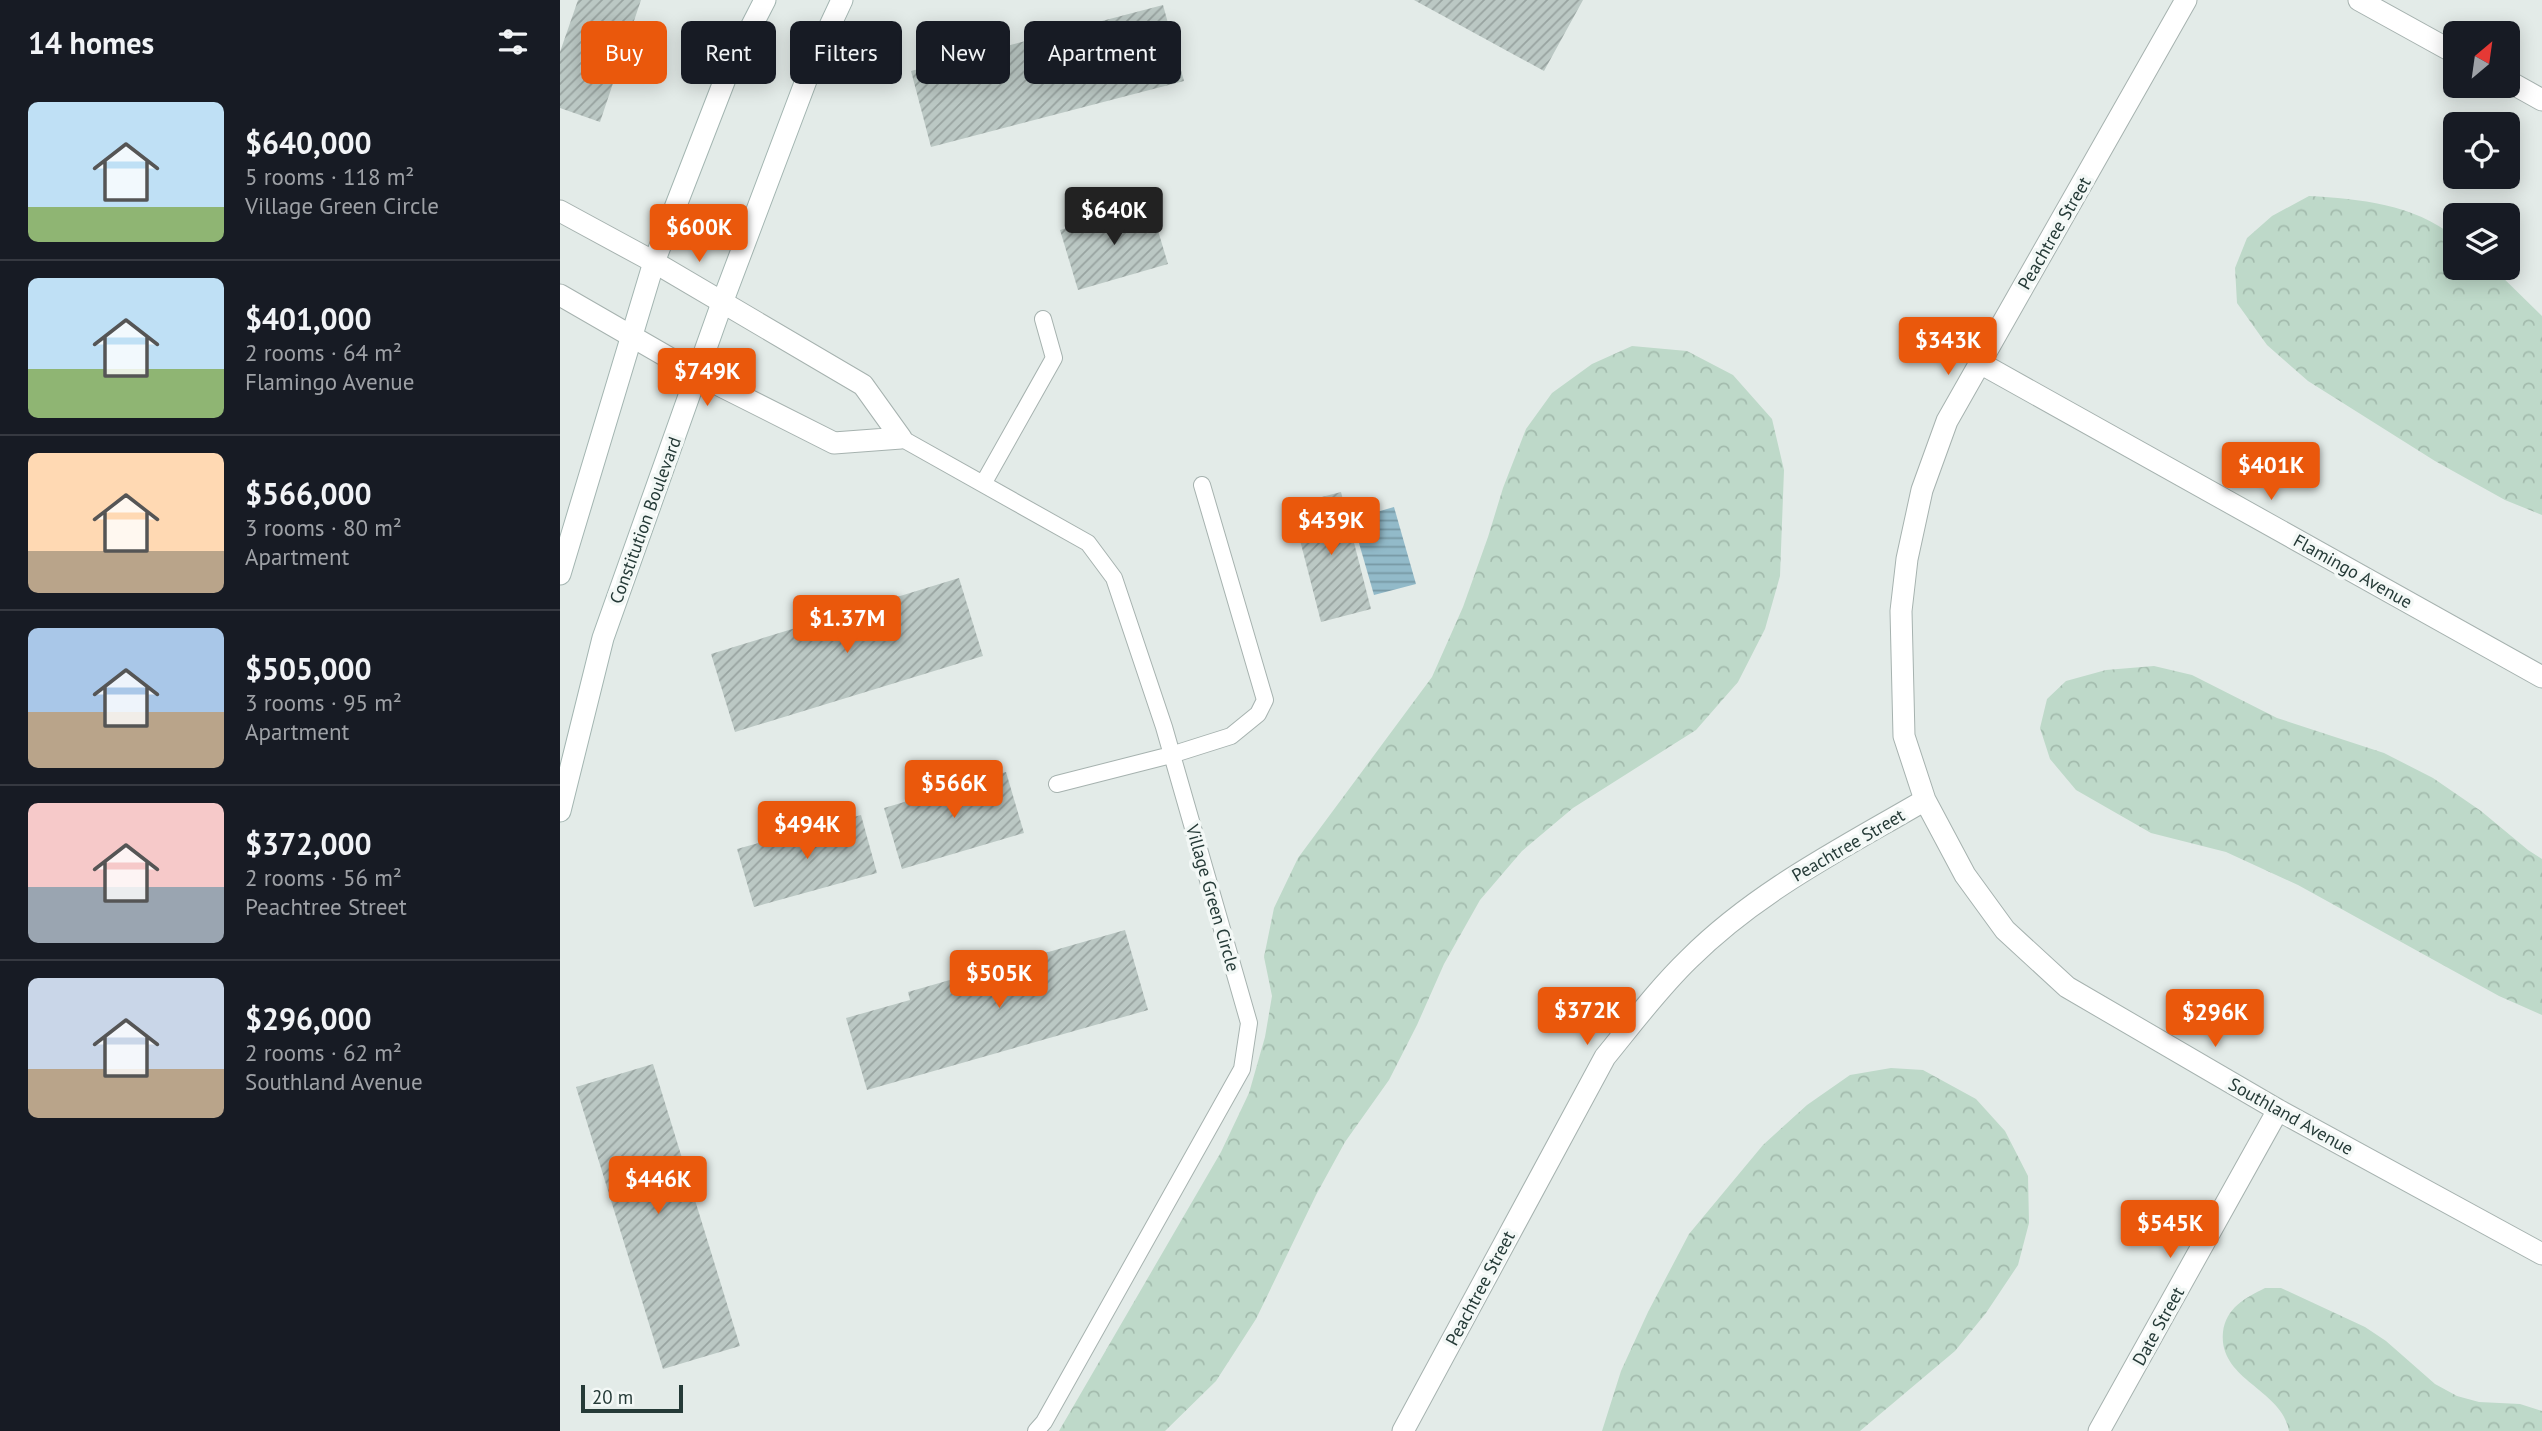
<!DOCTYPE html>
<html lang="en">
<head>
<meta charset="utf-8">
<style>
	:root { --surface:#171b24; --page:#242831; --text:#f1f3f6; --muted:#9ea1a6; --line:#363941; --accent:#ea580c }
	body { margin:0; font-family:"PT Sans",sans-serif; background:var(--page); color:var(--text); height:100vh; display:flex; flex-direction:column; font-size:26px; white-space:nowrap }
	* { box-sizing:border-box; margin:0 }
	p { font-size:23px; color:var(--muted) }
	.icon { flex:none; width:38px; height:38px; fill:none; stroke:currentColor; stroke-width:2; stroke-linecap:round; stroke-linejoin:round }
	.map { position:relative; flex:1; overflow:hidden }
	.side { display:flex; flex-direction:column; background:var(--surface); width:560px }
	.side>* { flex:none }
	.top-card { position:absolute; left:21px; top:21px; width:665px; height:63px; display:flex; gap:14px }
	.needle { width:46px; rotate:29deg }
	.buttons { position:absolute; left:1883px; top:21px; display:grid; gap:14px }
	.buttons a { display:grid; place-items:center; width:77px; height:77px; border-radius:10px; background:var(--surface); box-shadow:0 4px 18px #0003; font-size:35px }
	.scale { position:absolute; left:21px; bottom:18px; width:102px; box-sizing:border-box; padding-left:7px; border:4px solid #253a37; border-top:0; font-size:19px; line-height:24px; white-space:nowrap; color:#253a37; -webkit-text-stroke:5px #f3f8f6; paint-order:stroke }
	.price { position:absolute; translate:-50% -60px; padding:0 16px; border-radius:7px; background:var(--accent); color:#fff; font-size:23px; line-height:46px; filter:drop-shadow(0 2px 4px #0008) }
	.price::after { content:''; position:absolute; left:50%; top:42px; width:21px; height:16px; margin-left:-10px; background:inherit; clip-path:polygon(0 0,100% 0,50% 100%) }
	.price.active { background:#222; color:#fff }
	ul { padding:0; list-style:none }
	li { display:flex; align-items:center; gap:21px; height:175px; padding:0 28px }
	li+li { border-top:2px solid var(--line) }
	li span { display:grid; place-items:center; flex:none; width:196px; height:140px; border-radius:10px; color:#555 }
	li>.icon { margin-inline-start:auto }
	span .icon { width:84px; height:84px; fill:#fffc; stroke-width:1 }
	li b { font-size:30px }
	h2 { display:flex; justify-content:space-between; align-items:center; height:84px; padding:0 28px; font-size:30px }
	.pill { padding:0 24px; border-radius:10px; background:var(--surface); box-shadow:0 4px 18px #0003; font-size:24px; line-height:63px }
	.pill.active { background:var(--accent); color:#fff }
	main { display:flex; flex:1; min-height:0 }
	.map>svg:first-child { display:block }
	.forest { fill:url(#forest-crowns) }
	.water { fill:url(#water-rules) }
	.building { fill:url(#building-hatch) }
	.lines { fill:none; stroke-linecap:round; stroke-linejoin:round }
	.lane-casing { stroke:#a6b2af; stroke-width:18 }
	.street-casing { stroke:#a6b2af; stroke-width:23 }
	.secondary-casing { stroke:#a3b5b1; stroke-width:23 }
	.lane { stroke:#fff; stroke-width:16 }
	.street { stroke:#fff; stroke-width:21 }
	.secondary { stroke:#fff; stroke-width:21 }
	.labels { text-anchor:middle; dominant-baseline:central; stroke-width:7; stroke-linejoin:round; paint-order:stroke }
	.street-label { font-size:18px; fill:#253a37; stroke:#f3f8f6 }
</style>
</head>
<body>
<main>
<section class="side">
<h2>14 homes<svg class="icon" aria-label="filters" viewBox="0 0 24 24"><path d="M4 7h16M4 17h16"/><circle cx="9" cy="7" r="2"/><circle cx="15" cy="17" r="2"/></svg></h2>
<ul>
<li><span style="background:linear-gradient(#bfe0f5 75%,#8fb573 0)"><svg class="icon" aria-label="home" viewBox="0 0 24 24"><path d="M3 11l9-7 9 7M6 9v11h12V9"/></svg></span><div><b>$640,000</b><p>5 rooms · 118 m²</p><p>Village Green Circle</p></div></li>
<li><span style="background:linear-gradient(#bfe0f5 65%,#8fb573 0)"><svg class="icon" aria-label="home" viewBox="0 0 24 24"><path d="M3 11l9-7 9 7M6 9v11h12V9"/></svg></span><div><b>$401,000</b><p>2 rooms · 64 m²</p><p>Flamingo Avenue</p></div></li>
<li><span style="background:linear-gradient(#ffd9b3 70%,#b9a48a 0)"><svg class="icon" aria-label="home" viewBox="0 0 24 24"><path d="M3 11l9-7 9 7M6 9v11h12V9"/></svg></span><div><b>$566,000</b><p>3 rooms · 80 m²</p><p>Apartment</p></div></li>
<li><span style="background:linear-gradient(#a9c7e8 60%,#b9a48a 0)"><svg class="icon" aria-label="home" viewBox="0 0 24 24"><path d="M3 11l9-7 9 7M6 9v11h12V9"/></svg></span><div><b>$505,000</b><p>3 rooms · 95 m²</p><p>Apartment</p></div></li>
<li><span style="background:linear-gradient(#f6c9c9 60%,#9aa5b1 0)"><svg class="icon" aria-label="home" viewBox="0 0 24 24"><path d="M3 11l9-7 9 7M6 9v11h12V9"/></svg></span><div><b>$372,000</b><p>2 rooms · 56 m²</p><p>Peachtree Street</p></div></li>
<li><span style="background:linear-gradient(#c9d6e8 65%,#b9a48a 0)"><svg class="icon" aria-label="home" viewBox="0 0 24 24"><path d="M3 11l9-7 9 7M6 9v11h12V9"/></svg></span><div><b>$296,000</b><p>2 rooms · 62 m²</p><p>Southland Avenue</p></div></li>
</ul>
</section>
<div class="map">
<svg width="1982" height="1431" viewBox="0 0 1982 1431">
	<defs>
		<pattern id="forest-crowns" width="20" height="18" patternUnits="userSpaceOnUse" patternTransform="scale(1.75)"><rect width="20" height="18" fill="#bed9c9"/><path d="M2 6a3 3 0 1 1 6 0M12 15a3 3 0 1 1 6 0" fill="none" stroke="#a3bbad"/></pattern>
		<pattern id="water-rules" width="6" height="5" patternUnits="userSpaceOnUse" patternTransform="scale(1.75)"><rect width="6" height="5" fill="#92bac9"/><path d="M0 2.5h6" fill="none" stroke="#7798a4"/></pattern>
		<pattern id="building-hatch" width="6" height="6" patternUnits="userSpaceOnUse" patternTransform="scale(1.75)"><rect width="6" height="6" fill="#bbc8c4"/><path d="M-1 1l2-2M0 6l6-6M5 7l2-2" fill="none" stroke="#98a3a0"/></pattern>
	</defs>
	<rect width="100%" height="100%" fill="#e3ebe8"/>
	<path class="forest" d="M1749,196C1800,199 1853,204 1895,237V268H1933L1982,316V515L1945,500L1875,461L1748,381L1707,345L1677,303L1675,268L1687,238L1712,216Z
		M1072,346L1127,351L1173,375L1212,419L1224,470L1220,576L1205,629L1178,682L1136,730L1013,808L962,851L920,900L884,964L857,1025L829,1080L785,1142L756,1195L696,1319L656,1381L605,1431H499L661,1152L689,1093L705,1037L712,996L704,957L714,908L738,858L872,677L903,607L928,537L943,488L966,429L992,393L1032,364Z
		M1594,666L1632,675L1717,718L1824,753L1873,778L1921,811L1968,850L1982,859V1015L1939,996L1738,885L1666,852L1591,833L1516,790L1490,759L1480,728L1487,699L1506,681L1546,670Z
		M1331,1068L1363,1070L1416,1099L1445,1131L1468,1176L1469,1223L1458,1265L1426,1313L1395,1351L1300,1431H1042L1061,1371L1088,1312L1129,1234L1203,1145L1247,1105L1290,1075Z
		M1705,1288H1721L1805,1327L1826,1341L1875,1384L1897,1396L1919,1402L1960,1404L1982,1411V1431H1729C1722,1389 1658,1380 1663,1332C1666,1308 1685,1298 1705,1288Z"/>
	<path class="water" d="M834,507L856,584L814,595L792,519Z"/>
	<path class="building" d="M18,0H81L40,122L0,108V52Z
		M854,0H1023L984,71Z
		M603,5L624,81L371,147L351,71Z
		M590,204L608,264L518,290L500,230Z
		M781,492L811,609L761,622L731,505Z
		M399,578L423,656L175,732L151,654Z
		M446,772L464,833L342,869L324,808Z
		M301,815L317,873L194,907L177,849Z
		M565,930L588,1010L307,1090L286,1018L350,1000L348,992Z
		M93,1064L180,1346L103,1369L16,1087Z"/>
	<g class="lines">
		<defs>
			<path id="lane" d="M341,438L528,543L554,578L604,727L689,1023L682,1069L484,1422L476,1431
				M423,484L494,358L483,319
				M497,784L611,755L671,736L698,714L705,700L642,485"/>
			<path id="street" d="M1626,0L1387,421L1362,490L1347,559L1341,611L1344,736L1365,800L1405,875L1445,930L1507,987L1718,1110L1982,1254
				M1799,0L1895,53
				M1948,81L1982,100
				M0,211L94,262L303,385L341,438
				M0,295L137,374L274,443L341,438
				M1420,363L1982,677
				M843,1431L1045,1057C1072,1024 1098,989 1129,959C1197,891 1283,848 1365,800
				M1539,1431L1718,1110"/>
			<path id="secondary" d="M0,574L94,262L167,74L205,0
				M0,811L43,638L162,303L253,62L282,0"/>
		</defs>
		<use href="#lane" class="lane-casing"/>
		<use href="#street" class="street-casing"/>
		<use href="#secondary" class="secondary-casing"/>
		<use href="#lane" class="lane"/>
		<use href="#street" class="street"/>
		<use href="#secondary" class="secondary"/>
	</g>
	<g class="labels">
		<g class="street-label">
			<text transform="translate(1494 233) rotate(-60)">Peachtree Street</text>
			<text transform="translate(85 520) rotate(-70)">Constitution Boulevard</text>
			<text transform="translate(1793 571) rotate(29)">Flamingo Avenue</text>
			<text transform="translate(1288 845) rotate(-30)">Peachtree Street</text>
			<text transform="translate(653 898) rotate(74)">Village Green Circle</text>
			<text transform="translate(1731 1116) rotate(29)">Southland Avenue</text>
			<text transform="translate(920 1288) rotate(-62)">Peachtree Street</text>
			<text transform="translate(1598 1326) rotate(-61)">Date Street</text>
		</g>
	</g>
</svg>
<div class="buttons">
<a><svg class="needle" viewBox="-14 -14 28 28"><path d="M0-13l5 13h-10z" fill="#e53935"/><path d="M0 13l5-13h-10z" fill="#9ea1a6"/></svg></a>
<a><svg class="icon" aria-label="locate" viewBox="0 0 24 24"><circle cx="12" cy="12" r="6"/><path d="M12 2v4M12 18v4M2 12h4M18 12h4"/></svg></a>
<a><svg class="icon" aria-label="layers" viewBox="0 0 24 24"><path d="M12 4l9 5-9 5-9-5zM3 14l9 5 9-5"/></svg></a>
</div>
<div class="scale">20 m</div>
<b class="price active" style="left:554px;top:247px">$640K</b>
<b class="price" style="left:139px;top:264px">$600K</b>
<b class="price" style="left:1388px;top:377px">$343K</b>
<b class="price" style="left:147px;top:408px">$749K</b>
<b class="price" style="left:1711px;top:502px">$401K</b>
<b class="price" style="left:771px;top:557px">$439K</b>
<b class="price" style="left:287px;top:655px">$1.37M</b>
<b class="price" style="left:394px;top:820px">$566K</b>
<b class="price" style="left:247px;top:861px">$494K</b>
<b class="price" style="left:439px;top:1010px">$505K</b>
<b class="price" style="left:1027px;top:1047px">$372K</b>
<b class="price" style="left:1655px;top:1049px">$296K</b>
<b class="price" style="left:98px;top:1216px">$446K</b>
<b class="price" style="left:1610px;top:1260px">$545K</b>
<div class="top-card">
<a class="pill active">Buy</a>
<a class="pill">Rent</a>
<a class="pill">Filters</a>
<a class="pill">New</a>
<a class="pill">Apartment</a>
</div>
</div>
</main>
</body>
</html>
